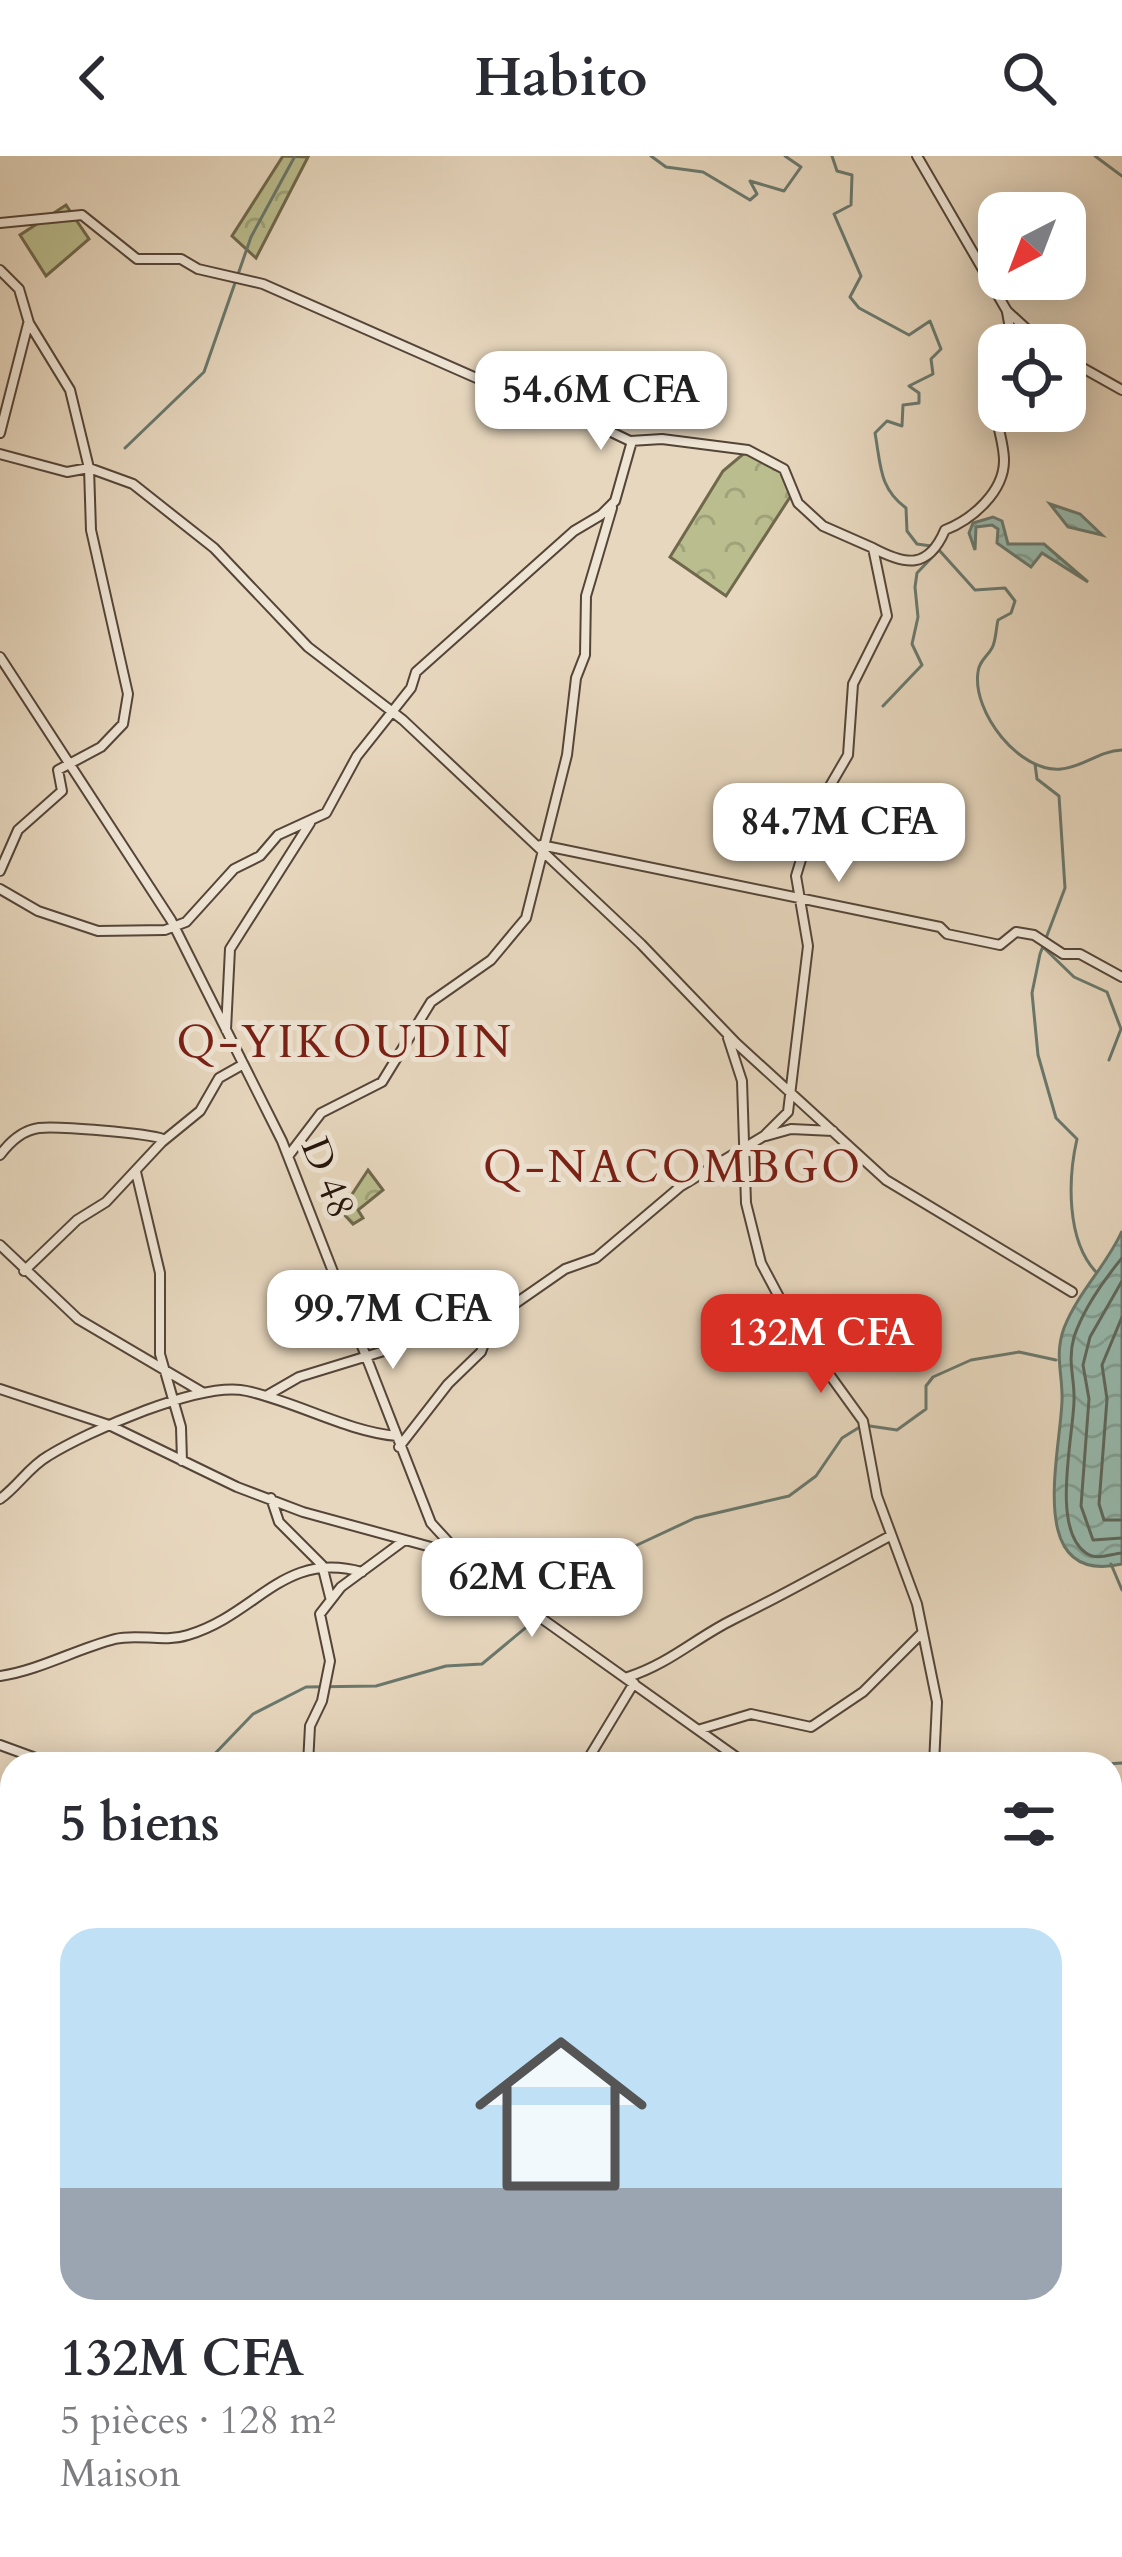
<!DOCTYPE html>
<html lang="fr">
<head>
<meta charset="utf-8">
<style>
	:root { --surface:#fff; --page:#f7f7f7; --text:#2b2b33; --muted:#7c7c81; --accent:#d93025 }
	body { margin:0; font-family:Cardo,serif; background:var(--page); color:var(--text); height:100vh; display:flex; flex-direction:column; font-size:45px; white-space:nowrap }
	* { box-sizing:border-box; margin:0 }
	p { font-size:39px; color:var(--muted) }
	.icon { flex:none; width:66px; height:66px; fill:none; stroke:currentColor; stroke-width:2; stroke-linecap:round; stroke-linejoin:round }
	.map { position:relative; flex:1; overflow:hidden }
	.side { position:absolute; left:0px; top:1596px; width:1122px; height:807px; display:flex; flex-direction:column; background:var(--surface); border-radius:36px 36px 0 0; box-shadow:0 6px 30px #0003 }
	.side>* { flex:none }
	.needle { width:78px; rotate:222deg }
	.tools { position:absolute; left:978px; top:36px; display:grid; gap:24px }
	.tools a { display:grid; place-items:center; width:108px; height:108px; border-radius:24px; background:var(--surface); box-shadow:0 6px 30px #0003; font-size:60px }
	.price { position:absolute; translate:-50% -102px; padding:0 27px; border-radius:24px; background:#fff; color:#222; font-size:39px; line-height:78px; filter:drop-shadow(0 3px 6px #0008) }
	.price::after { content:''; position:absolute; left:50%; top:72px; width:36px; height:27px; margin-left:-18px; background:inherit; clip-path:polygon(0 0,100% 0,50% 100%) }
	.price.selected { background:var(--accent); color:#fff }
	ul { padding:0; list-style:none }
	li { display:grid; align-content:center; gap:24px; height:636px; padding:0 60px }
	li span { display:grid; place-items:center; height:372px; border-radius:36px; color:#555 }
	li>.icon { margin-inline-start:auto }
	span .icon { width:216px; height:216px; fill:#fffc; stroke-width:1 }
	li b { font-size:51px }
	h2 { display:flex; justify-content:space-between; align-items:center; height:144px; padding:0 60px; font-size:51px }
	header { display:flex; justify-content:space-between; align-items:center; height:156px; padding:0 60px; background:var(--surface); font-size:54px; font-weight:600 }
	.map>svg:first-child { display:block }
	.grass { fill:#babd8e; stroke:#6f684c; stroke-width:3 }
	.forest { fill:url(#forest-crowns); stroke:#6f684c; stroke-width:3 }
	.water { fill:url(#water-waves); stroke:#69786d; stroke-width:3 }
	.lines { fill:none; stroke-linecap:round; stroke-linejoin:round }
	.shore { stroke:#5e675c; stroke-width:3 }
	.stream { stroke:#69786d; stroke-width:3 }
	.minor-casing { stroke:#554538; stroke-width:12 }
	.minor { stroke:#efe5d5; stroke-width:8 }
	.labels { text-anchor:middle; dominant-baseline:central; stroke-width:10; stroke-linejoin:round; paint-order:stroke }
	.street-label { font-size:39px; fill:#24140b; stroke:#efe5d5 }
	.quarter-label { font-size:45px; letter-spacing:3px; fill:#7a1f14; stroke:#efe5d5 }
</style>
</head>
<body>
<header><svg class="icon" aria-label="back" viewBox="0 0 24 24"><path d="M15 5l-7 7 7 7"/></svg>Habito<svg class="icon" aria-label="search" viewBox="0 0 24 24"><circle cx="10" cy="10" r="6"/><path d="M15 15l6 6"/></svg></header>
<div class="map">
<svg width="1122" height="2401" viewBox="0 0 1122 2401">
	<defs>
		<pattern id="forest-crowns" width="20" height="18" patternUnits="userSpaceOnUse" patternTransform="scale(3)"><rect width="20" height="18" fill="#babd8e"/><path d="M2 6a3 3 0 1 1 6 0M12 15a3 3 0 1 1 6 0" fill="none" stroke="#a0a279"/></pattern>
		<pattern id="water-waves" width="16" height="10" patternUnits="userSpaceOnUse" patternTransform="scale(3)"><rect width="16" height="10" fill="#97baae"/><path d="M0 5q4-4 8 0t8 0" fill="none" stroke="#829f94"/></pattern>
	</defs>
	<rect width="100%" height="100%" fill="#e7d7be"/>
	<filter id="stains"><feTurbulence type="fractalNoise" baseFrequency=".00167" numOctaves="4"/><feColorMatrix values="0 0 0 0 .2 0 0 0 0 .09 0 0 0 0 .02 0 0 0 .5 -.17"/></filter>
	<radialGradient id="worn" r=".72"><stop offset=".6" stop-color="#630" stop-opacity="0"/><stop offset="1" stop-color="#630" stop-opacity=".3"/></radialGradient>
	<path class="grass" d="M66,49L89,83L46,120L20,79Z"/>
	<path class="forest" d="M283,0L308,1L256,102L232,80Z
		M748,294L778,309L794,335L726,440L670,401L723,315Z
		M368,1014L383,1034L358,1054L363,1062L353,1068L341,1055Z"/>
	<path class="water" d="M1050,348L1080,358L1102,379L1068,371Z
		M993,361L1002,365L1008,388H1044L1088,426L1042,397L1031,411L997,387L998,373L992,369L976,371L975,394L969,377L973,367Z
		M1122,1075V1408C1025,1430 1060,1300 1062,1245C1063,1218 1054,1200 1064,1172C1078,1136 1107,1109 1122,1075Z"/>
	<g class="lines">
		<path class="shore" d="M1122,1102C1104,1124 1083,1154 1074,1181C1067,1206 1075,1222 1074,1245C1073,1282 1051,1373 1086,1397C1097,1405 1110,1398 1122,1397
			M1122,1125L1090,1181L1083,1209L1089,1243L1081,1350L1093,1384L1122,1382
			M1122,1161L1102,1209L1107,1243L1099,1348L1104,1364H1122"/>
		<path class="stream" d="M651,0L666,11L703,16L750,44L757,38L750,25L784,35L801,11L785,0
			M832,0L837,15L852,19L851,49L834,58L861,120L850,141L859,152L909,179L930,165L941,193L931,203L933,218L909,230L919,237V247L903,249L902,270L887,265L875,277C881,310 879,332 906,352L907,375L917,388L931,390
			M1095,0L1122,20
			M125,292L204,216L251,81L295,0
			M939,394L975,434L1005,432L1015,445L1011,457L998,464C996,472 996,485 992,492C987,501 979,505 978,516C972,556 1019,617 1061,613C1084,611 1098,595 1122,594
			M883,550L922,509L912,488L918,461L915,431L917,417L937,396
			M1035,608L1037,623L1059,640L1065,732L1040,798L1032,837L1038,899L1056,962L1077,983C1068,1022 1066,1084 1096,1116
			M1043,791L1074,821L1107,836L1121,873L1109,904
			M1111,1408L1122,1434
			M205,1608L253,1558L306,1531L376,1530L446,1510L482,1508L601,1409L635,1390L695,1362L789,1340L816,1320L842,1282L863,1269L897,1274L926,1253V1230L933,1221L971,1204L1019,1196L1056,1204
			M1105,1608L1122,1607
			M0,1754L12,1745
			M1110,1947L1122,1944
			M1110,2344L1122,2330"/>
		<defs>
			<path id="minor" d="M917,0L1007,155L1044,189
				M0,67L82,59L137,103H181L198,113L263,128L549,254H565L630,285L662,283L748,294L784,313L798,347L823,370L873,392L887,460L853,528L848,599L816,654L796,720L808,790L788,956L764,980L681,1030L596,1102L565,1113L493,1163L481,1196L448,1228L399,1291
				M0,114L19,133L29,167L70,234L89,312L91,374L128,538L123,568L101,591L58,614L62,635L18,674L0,715
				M1007,156L1013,189
				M1065,202L1122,234
				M0,277L28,168
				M0,298L67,316L89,312L133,328L214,392L308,491L403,564L641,788L736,887L886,1024L1072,1136
				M873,392C905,409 928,414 945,374C971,364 1005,336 1004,303C1003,277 991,262 999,235
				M0,501L171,764L282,985L431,1367L475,1415L746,1608
				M541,689L940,771L947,778L1000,789L1016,776L1034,779L1063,798H1080L1122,821
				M0,733L38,755L98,775L165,774L186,766L234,713L260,700L278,679L326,657L357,600L411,532L416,516L574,375L601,359L615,345L632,285
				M226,874L230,793L310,667
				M728,882L742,925L746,1047L761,1107L795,1171L863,1265L877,1340L917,1448L937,1546L934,1608
				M766,980L791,973L833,975
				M0,999C9,987 23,974 39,972C58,970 147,977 163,983
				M289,999L321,957L382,926L431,846L491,804L526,762L567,599L576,522L585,499L586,440L612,352
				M136,1016L160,1117V1198L181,1271L182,1305
				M0,1089L78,1163L202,1236
				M24,1115L77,1064L106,1046L162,986L200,955L219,922L242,909
				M0,1233L109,1269L237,1331L303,1356L453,1397
				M266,1240L299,1221L397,1191L447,1156L506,1153
				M271,1342L279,1366L322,1409L330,1441
				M0,1343C18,1330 29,1311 48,1300C87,1276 202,1224 247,1235C297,1246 348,1276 397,1280
				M0,1520C40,1514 76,1493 115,1483C138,1477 163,1487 188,1479C258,1458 283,1394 362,1416
				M628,1521C669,1508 697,1481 734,1463C787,1437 838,1408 890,1380
				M701,1573L751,1558L811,1571L863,1536L922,1477
				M0,1589L52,1608
				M308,1608L310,1570L322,1545L330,1505L320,1458L341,1431L402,1386
				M585,1608L634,1527
				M1110,1663L1115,1655
				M0,2060L12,2054
				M0,2096L12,2099
				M1110,2127L1122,2151
				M1110,2171L1122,2170
				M245,2391L256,2401
				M868,2391L870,2401
				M70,2401L77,2391
				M724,2401L729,2391"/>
		</defs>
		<use href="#minor" class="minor-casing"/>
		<use href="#minor" class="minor"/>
	</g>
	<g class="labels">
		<g class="street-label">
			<text transform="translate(328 1022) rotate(68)">D 48</text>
		</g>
		<g class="quarter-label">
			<text x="345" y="886">Q-YIKOUDIN</text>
			<text x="673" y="1011">Q-NACOMBGO</text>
		</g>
	</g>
	<rect width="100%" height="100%" filter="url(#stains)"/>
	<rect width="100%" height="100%" fill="url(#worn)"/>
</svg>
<div class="tools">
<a><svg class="needle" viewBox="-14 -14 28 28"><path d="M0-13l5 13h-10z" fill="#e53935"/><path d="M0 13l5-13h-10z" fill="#7c7c81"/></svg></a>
<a><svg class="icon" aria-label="locate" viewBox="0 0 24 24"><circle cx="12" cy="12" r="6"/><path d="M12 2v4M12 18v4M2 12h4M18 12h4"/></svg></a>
</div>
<b class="price" style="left:601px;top:297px">54.6M CFA</b>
<b class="price" style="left:839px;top:729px">84.7M CFA</b>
<b class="price" style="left:393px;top:1216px">99.7M CFA</b>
<b class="price selected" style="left:821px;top:1240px">132M CFA</b>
<b class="price" style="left:532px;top:1484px">62M CFA</b>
<section class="side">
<h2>5 biens<svg class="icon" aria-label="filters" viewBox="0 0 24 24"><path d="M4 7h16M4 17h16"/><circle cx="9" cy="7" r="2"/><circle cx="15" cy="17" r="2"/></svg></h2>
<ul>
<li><span style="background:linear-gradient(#bfe0f5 70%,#9aa5b1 0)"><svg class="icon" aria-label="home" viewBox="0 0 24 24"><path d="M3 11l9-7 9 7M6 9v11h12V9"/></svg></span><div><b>132M CFA</b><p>5 pièces · 128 m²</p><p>Maison</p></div></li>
</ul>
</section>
</div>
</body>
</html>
